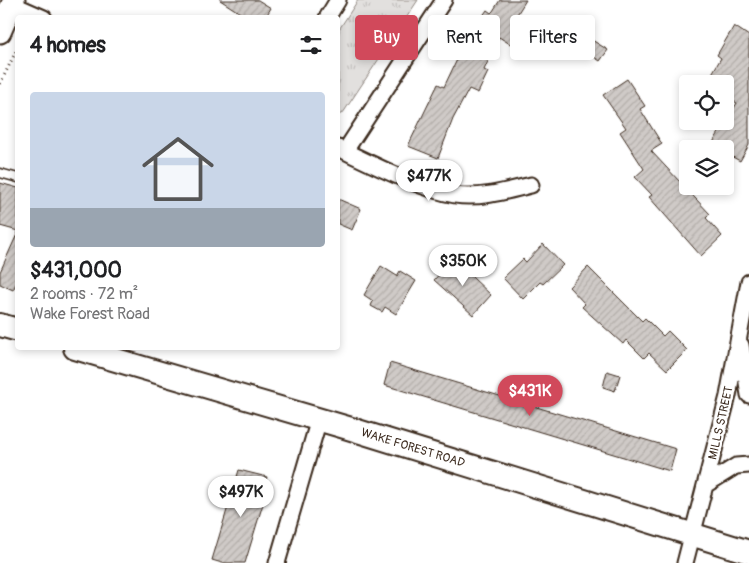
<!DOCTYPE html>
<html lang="en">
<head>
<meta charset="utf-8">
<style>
	:root { --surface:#fff; --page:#f6f6f6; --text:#202124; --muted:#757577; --line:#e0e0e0; --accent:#d1495b }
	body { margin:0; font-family:Pangolin,sans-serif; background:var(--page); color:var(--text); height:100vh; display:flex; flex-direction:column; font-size:19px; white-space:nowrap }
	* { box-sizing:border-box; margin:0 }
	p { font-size:16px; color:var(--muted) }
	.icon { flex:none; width:28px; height:28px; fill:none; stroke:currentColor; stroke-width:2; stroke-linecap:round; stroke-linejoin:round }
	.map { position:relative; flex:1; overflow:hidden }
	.panel { position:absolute; left:15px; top:15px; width:325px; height:335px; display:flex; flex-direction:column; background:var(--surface); border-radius:5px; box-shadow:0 2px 8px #0003 }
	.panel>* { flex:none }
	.top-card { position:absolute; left:355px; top:15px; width:319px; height:45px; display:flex; gap:10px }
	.fabs { position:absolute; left:679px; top:75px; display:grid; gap:10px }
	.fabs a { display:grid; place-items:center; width:55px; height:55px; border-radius:5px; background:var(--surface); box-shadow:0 2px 8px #0003; font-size:25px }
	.price { position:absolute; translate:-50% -42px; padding:0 11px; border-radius:18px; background:#fff; color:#222; font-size:16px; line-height:32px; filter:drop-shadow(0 1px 2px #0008) }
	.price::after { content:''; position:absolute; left:50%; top:30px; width:15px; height:11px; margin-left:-8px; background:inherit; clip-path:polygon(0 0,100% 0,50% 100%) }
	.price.current { background:var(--accent); color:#fff }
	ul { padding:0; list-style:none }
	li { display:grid; align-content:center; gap:10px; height:265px; padding:0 15px }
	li+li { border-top:1px solid var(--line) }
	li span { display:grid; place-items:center; height:155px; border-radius:5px; color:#555 }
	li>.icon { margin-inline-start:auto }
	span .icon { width:90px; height:90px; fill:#fffc; stroke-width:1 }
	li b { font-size:21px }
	h2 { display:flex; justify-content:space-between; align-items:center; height:60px; padding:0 15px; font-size:21px }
	.pill { padding:0 18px; border-radius:5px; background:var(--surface); box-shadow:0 2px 8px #0003; font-size:18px; line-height:45px }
	.pill.current { background:var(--accent); color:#fff }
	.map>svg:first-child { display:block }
	.park { fill:url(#park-tufts); stroke:#8e857e }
	.building { fill:url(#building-hatch); stroke:#3b2a1e }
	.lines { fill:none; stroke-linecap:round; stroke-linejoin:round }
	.lane-casing { stroke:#3b2a1e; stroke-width:11 }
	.street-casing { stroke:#3b2a1e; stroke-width:19 }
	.secondary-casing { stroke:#3b2a1e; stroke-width:25 }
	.primary-casing { stroke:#3b2a1e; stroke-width:26 }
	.path { stroke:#3b2a1e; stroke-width:3; stroke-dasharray:1 4; stroke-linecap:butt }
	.lane { stroke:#fff; stroke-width:8 }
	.street { stroke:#fff; stroke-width:15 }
	.secondary { stroke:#fff; stroke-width:21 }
	.primary { stroke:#fff; stroke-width:22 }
	.labels { text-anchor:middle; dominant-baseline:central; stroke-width:4.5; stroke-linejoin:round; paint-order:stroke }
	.street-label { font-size:12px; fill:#3b2a1e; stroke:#fff }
</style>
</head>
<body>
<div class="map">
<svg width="749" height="563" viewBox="0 0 749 563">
	<defs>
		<pattern id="park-tufts" width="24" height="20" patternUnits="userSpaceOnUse" patternTransform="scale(1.25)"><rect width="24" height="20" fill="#e2e0de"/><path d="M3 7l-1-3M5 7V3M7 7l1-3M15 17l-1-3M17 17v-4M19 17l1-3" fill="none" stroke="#c3c0be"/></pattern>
		<pattern id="building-hatch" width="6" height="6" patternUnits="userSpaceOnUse" patternTransform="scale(1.25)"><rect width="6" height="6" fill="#cfcac7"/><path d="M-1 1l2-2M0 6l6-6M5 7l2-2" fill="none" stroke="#b3aeaa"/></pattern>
	</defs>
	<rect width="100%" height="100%" fill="#fff"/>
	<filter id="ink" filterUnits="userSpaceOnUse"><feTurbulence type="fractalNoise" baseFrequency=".02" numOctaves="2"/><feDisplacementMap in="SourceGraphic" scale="10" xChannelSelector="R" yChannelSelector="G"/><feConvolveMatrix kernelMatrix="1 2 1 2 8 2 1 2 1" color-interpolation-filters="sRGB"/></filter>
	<g filter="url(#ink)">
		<path class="park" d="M358,0H418L343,113L338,115V31Z"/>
		<path class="building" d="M220,0H258L271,8L265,18H248Z
			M500,0H526L511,24L520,30L510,44L499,37L484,70L488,72L478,93L469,89L453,119L438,158L408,146L438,84L444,87L463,47L468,49L484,24L479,21L487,10L491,13L493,11Z
			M734,26L749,36V145L740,161L725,153V149H709L737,103L725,96V84H706L721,58L717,55Z
			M592,40L608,50L600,61L585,51Z
			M627,79L645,106L640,109L662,144L651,151L710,214L706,218L722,236L701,256L649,197L652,195L635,177L644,169L620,132L626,128L603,95Z
			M0,183L18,188V231L0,226Z
			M338,199L361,209L352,230L338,224Z
			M18,232V280L13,290L0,284V272Z
			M543,244L563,265L543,284L540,282L523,299L503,278L523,259L526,262Z
			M453,259L491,295L473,315L434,280Z
			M381,266L397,276L400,271L416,281L396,314L385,307L382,312L371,306L373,301L364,295Z
			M588,267L642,321L645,318L663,336L668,331L687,350L667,370L649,353L644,358L626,340L623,344L582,307L585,304L569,287Z
			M390,363L676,449L670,471L384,385Z
			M607,371L620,375L615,391L603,387Z
			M239,470L267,477L265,483L269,484L245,563H222L212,560Z"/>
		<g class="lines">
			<defs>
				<path id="lane" d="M0,173L18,178"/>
				<path id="street" d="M12,4L44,18
					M327,18L338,0
					M338,148C370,163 420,189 455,195C479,199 507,191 531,185
					M345,151L444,0
					M741,345L749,395
					M707,484L736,466L749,465
					M277,563L319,419
					M685,563L728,396L749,282"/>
				<path id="secondary" d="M0,32L14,0"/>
				<path id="primary" d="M0,325L18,330
					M75,348L348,428L749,552"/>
			</defs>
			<use href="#lane" class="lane-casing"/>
			<use href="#street" class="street-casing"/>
			<use href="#secondary" class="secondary-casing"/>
			<use href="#primary" class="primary-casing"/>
			<path class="path" d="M0,84L18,47"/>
			<use href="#lane" class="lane"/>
			<use href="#street" class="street"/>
			<use href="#secondary" class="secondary"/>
			<use href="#primary" class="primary"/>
		</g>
	</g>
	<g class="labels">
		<g class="street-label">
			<text transform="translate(721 423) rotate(-77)">MILLS STREET</text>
			<text transform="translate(413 448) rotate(17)">WAKE FOREST ROAD</text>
		</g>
	</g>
</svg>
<div class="fabs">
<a><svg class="icon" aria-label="locate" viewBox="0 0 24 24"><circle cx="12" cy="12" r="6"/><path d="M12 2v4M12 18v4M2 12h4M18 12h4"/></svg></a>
<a><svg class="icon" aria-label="layers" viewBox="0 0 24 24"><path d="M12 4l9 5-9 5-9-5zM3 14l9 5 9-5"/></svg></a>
</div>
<b class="price" style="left:429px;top:202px">$477K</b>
<b class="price" style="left:463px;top:287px">$350K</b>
<b class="price current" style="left:530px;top:417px">$431K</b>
<b class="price" style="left:241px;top:518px">$497K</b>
<div class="top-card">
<a class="pill current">Buy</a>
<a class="pill">Rent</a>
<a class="pill">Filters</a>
</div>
<section class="panel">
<h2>4 homes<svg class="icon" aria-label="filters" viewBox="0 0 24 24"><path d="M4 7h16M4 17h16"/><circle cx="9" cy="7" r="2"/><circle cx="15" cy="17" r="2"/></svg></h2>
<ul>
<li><span style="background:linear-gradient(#c9d6e8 75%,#9aa5b1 0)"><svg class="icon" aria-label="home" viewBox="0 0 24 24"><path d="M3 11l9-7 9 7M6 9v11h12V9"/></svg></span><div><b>$431,000</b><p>2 rooms · 72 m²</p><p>Wake Forest Road</p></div></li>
</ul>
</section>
</div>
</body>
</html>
